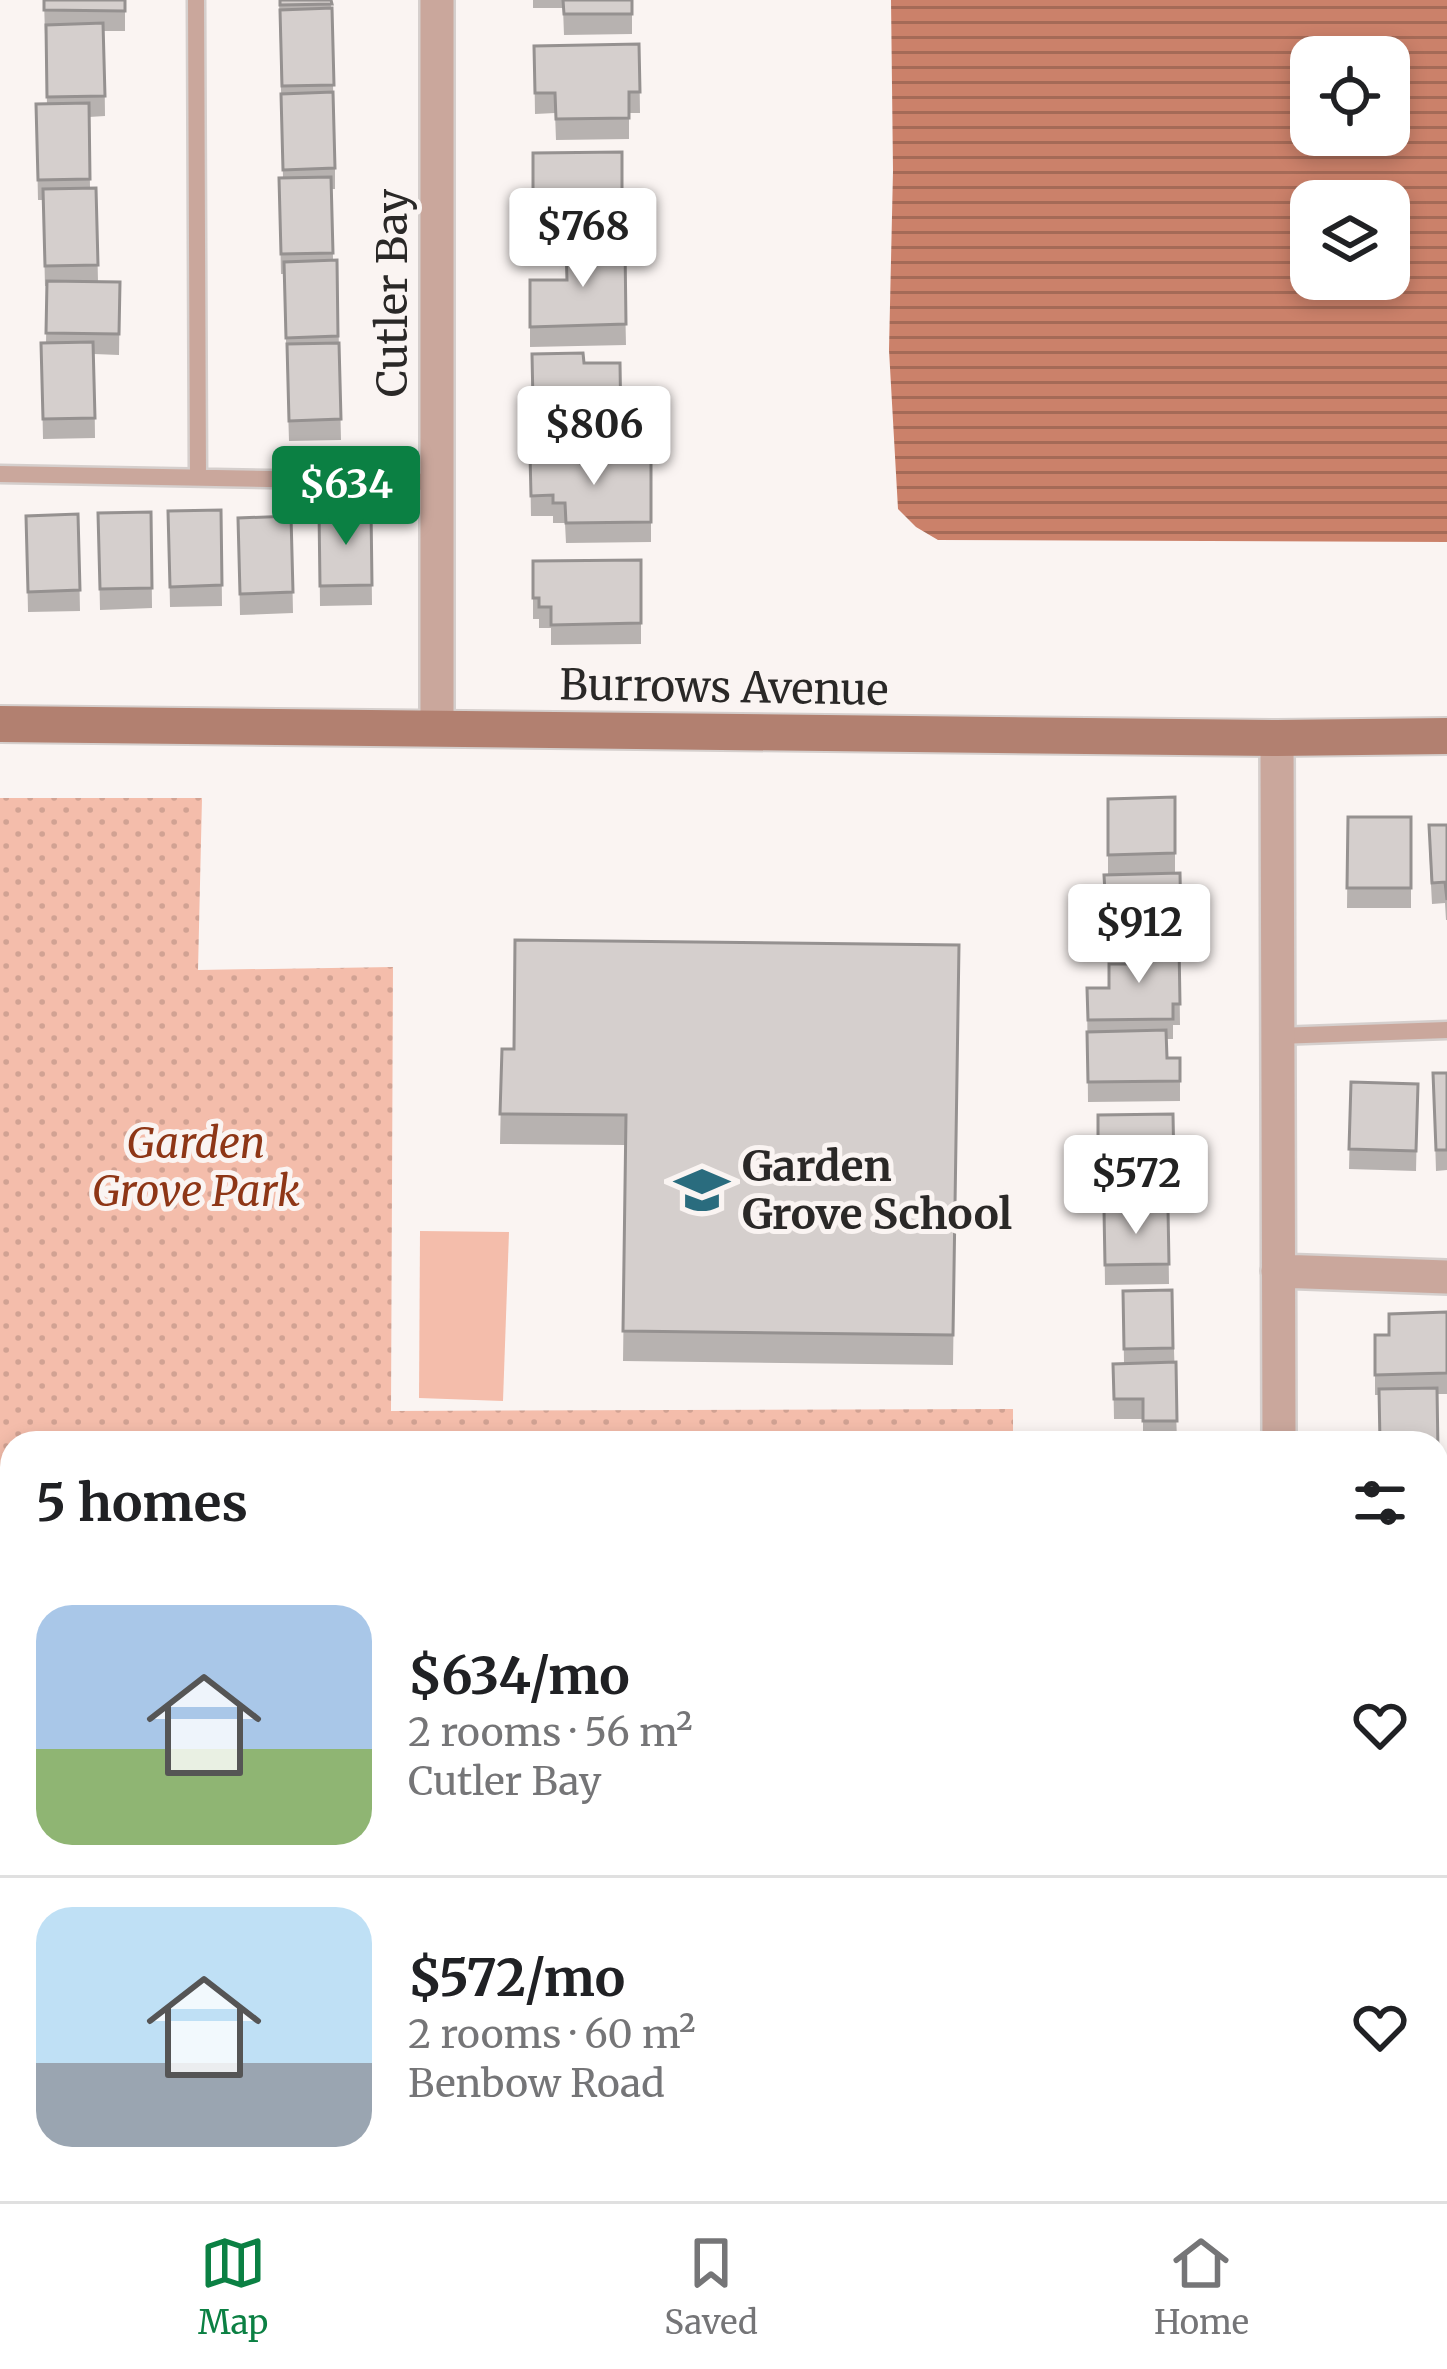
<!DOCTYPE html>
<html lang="en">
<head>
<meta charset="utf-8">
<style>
	:root { --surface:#fff; --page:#f6f6f6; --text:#202124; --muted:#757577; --line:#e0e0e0; --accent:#0b8043 }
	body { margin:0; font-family:Merriweather,serif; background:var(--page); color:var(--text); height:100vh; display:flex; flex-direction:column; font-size:45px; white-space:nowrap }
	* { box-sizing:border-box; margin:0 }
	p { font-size:39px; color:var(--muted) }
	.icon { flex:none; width:66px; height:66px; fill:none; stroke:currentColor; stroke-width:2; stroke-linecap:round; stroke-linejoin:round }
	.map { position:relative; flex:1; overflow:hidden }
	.sheet { position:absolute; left:0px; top:1431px; width:1449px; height:771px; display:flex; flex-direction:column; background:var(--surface); border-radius:36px 36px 0 0; box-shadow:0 6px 18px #0003 }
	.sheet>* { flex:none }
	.tools { position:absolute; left:1290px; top:36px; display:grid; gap:24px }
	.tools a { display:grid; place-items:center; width:120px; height:120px; border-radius:24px; background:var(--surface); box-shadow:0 6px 18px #0003; font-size:60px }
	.price { position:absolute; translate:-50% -102px; padding:0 27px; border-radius:12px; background:#fff; color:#222; font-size:39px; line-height:78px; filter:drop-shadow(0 3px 6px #0008) }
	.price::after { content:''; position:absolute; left:50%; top:72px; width:36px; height:27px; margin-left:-18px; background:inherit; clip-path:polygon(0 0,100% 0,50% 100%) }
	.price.current { background:var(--accent); color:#fff }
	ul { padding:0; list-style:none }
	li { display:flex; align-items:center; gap:36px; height:300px; padding:0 36px }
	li+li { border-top:3px solid var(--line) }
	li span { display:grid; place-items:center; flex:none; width:336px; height:240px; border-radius:36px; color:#555 }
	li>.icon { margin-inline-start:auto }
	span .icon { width:144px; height:144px; fill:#fffc; stroke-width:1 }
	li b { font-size:51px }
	h2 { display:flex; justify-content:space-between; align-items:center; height:144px; padding:0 36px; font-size:51px }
	.tab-bar { display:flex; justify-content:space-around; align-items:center; height:168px; border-top:3px solid var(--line); background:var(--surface); font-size:33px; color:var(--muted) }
	.tab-bar a { display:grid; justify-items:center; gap:6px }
	.tab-bar .current { color:var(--accent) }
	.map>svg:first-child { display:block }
	.grass { fill:#f4bdab }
	.park { fill:url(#park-dots) }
	.water { fill:url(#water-rules); fill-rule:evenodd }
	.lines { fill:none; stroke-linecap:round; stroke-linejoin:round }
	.lane-casing { stroke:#d5cfcd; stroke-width:21 }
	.street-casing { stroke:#d5cfcd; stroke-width:38 }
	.secondary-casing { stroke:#d5cfcd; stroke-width:40 }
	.lane { stroke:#caa79c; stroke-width:16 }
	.street { stroke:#caa79c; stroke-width:33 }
	.secondary { stroke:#b28070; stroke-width:36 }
	.wall { fill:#b7b2b0 }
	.shaded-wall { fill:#959190 }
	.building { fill:#d5cfcd; stroke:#959190; stroke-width:3 }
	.labels { text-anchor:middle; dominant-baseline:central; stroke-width:10; stroke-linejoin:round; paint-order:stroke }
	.street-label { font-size:42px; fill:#2a2827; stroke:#faf4f2 }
	.park-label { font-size:42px; font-style:italic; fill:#8e3616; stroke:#faf4f2 }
	.poi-label { font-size:42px; font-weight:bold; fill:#2a2827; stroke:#faf4f2; text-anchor:start }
</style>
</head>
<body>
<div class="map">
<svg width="1447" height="2201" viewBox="0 0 1447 2201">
	<defs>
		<pattern id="park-dots" width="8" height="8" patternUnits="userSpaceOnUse" patternTransform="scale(3)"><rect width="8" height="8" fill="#f4bdab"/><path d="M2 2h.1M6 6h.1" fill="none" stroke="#d1a293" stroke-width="1.8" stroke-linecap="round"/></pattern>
		<pattern id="water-rules" width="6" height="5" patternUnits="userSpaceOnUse" patternTransform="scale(3)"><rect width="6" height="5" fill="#cb816a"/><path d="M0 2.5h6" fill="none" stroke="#a56a57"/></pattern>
	</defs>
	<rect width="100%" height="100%" fill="#faf4f2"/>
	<path class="grass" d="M420,1231L509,1232L503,1401L419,1398Z"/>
	<path class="park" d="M0,798H202L198,970L393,967L391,1411L1013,1409V1443H12V1667L0,1666Z"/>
	<path class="water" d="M891,0H1447V542L938,540L916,527L898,509L889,350L893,171ZM1311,57H1389V135H1311ZM1311,201H1389V279H1311Z"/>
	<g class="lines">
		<defs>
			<path id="lane" d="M196,0L198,477
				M0,474L437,482
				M1277,1036L1447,1030
				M0,1690H12
				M625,2201L641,2200L659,2190
				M1005,2201L1046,2198L1447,2201"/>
			<path id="street" d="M437,0V729
				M1277,738L1279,1443
				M1278,1271L1447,1277
				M669,2190L675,2201"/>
			<path id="secondary" d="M0,724L1277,738L1447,736
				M0,1951H12
				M1437,1953L1447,1954"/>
		</defs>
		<use href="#lane" class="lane-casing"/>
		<use href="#street" class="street-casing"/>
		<use href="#secondary" class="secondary-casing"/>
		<use href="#lane" class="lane"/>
		<use href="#street" class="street"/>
		<use href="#secondary" class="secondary"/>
	</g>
	<path class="wall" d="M44,0H125V31H104L105,116L89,117L90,188H96L98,282H120L119,355L94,354L95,438L43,439L41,343H46L47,286H45L43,200H38L36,104H47Z
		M279,0H331L335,168V189H332L333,260H337L341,440L289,441L284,274H281L279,178H283Z
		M533,0H632V34L564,35L563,8H533Z
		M639,44L640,113H629V139L556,140L555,113L535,114L534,46Z
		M622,152L626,345L530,347V280H567L569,247L568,214L533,215V153Z
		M532,354L584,363H620L621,451L550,452L549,423H533Z
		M530,454L581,463L651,462V542L566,543L565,523H553V516H531Z
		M371,509L372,605L320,606L319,510Z
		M221,510L222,606L170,607L168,511Z
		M151,512L152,608L100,610L98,513Z
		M78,514L80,611L28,612L26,516Z
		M291,516L293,613L240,615L238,518Z
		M641,560V644L551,645V628H539V619H533V561Z
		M1175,797V873L1181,925V945L1179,946L1180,1025H1173V1039H1166L1167,1058H1180V1101L1088,1102L1087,988H1109L1127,964V946H1115L1114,913L1105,914L1104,875H1108V799Z
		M1348,817H1411V908H1347Z
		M1447,825V920H1446L1445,903L1432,904L1429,846Z
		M959,945L953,1365L623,1361L626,1145L500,1144L502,1049H514Z
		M1433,1073H1447V1170L1436,1171Z
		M1351,1082L1418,1084L1416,1171L1349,1169Z
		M1173,1114L1174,1188L1098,1190V1115Z
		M1168,1209L1169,1284L1105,1285L1104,1210Z
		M1172,1290L1177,1441H1143V1419H1114L1113,1364L1124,1363L1123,1291Z
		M1447,1312V1394H1437L1438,1473L1437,1443L1379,1395H1375V1335H1389Z
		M1437,1546H1447V1626L1437,1627Z
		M1437,1701H1439V1777H1446L1447,1858H1437Z
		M0,1727H12V1825H0Z
		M12,2035V2133H0V2036Z
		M1447,2086V2186H1443Z
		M775,2190H854L864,2201H780Z"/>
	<path class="shaded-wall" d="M796,2190H829L815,2201H787V2195Z"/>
	<path class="building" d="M44,0H125V11L44,10Z
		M280,0H331L332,4L280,5Z
		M563,0H632V14H564Z
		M332,8L334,85L282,86L280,10Z
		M103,23L105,96L47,97L46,25Z
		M639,44L640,92H629V118L556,119L555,93H535L534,46Z
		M333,92L335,168L283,170L281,94Z
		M89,103L90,179L38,180L36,104Z
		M622,152V228L569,230L568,194H533V153Z
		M331,177L333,253L281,254L279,178Z
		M96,188L98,265L45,266L43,189Z
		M625,246L626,324L530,327V280H567L566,247Z
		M337,260L338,336L286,338L284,262Z
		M47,281L120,282L119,334L46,333Z
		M93,342L95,418L43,419L41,343Z
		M339,343L341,419L289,421L287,344Z
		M583,353L584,363H620L621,430L550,431L549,402L533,403L532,354Z
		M581,453V463L651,462V522L566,523L565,503H553V495L531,496L530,454Z
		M371,509L372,585L320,586L319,510Z
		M221,510L222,585L170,587L168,511Z
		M151,512L152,588L100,589L98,513Z
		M78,514L80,590L28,592L26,516Z
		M291,516L293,592L240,594L238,518Z
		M641,560V623L551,625V607H539V598H533V561Z
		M1175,797V853L1108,855V799Z
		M1348,817H1411V888H1347Z
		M1429,825H1447V900L1445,882L1432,883Z
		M1180,873L1181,925L1115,926L1114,893H1105L1104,875Z
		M515,940L959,945L953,1335L623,1331L626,1115L500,1114L502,1049H514Z
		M1179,945L1180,1004H1173V1019L1088,1020L1087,988H1109V964H1127V946Z
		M1166,1030L1167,1058H1180V1081L1088,1082L1087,1032Z
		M1433,1073H1447V1150H1436Z
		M1351,1082L1418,1084L1416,1151L1349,1149Z
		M1173,1114L1174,1168L1098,1170V1115Z
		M1168,1209L1169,1264L1105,1265L1104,1210Z
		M1172,1290L1173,1348L1124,1349L1123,1291Z
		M1447,1312V1373L1375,1375V1335H1389V1314Z
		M1176,1362L1177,1421H1143V1399H1114L1113,1364Z
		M1437,1388L1438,1452L1437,1443H1380L1379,1389Z
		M1437,1546H1447V1606H1437Z
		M1437,1701H1439V1763H1437Z
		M0,1727H12V1804H0Z
		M1437,1777H1446L1447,1837H1437Z
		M12,2035V2112H0V2036Z
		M1447,2086V2166H1443Z
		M827,2190H854L864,2201H815Z"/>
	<defs>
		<symbol id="school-bare" viewBox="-9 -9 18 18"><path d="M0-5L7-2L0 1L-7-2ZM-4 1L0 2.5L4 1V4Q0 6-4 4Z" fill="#2a6c7e" stroke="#faf4f2" stroke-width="2.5" paint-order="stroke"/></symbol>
	</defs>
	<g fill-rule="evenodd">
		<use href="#school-bare" x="664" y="1152" width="76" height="76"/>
	</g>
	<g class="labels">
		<g class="street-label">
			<text transform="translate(392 293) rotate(-90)">Cutler Bay</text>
			<text transform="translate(724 687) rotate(1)">Burrows Avenue</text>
		</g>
		<g class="park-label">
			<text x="196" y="1143">Garden<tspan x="196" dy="48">Grove Park</tspan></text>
		</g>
		<g class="poi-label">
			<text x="742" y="1166">Garden<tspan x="742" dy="48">Grove School</tspan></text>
		</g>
	</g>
</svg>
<div class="tools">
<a><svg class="icon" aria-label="locate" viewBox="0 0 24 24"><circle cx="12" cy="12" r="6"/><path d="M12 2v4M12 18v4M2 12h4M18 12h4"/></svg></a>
<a><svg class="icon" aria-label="layers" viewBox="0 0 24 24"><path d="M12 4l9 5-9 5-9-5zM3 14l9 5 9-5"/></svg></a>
</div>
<b class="price" style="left:583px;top:290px">$768</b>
<b class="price" style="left:594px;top:488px">$806</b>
<b class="price current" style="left:346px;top:548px">$634</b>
<b class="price" style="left:1139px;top:986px">$912</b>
<b class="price" style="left:1136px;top:1237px">$572</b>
<section class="sheet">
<h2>5 homes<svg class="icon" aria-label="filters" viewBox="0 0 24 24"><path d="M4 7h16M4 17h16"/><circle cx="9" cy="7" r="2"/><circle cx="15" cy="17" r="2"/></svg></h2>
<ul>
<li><span style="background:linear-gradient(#a9c7e8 60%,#8fb573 0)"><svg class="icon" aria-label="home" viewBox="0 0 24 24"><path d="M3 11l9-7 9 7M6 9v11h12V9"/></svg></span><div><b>$634/mo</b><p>2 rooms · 56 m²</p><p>Cutler Bay</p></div><svg class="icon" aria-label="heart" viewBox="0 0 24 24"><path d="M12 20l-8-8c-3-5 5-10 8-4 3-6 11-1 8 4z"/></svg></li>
<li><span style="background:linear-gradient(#bfe0f5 65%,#9aa5b1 0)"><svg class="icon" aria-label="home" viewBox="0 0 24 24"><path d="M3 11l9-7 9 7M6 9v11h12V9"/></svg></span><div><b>$572/mo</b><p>2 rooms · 60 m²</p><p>Benbow Road</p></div><svg class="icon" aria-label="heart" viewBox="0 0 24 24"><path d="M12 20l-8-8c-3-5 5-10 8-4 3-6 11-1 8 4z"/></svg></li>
</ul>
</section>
</div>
<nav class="tab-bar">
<a class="current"><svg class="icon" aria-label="map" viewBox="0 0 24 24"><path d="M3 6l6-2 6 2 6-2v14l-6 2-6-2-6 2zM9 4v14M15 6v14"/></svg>Map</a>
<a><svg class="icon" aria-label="saved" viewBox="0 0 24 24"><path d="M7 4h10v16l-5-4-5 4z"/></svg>Saved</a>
<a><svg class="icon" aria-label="home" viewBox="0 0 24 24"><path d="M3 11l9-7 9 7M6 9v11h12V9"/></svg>Home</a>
</nav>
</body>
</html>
